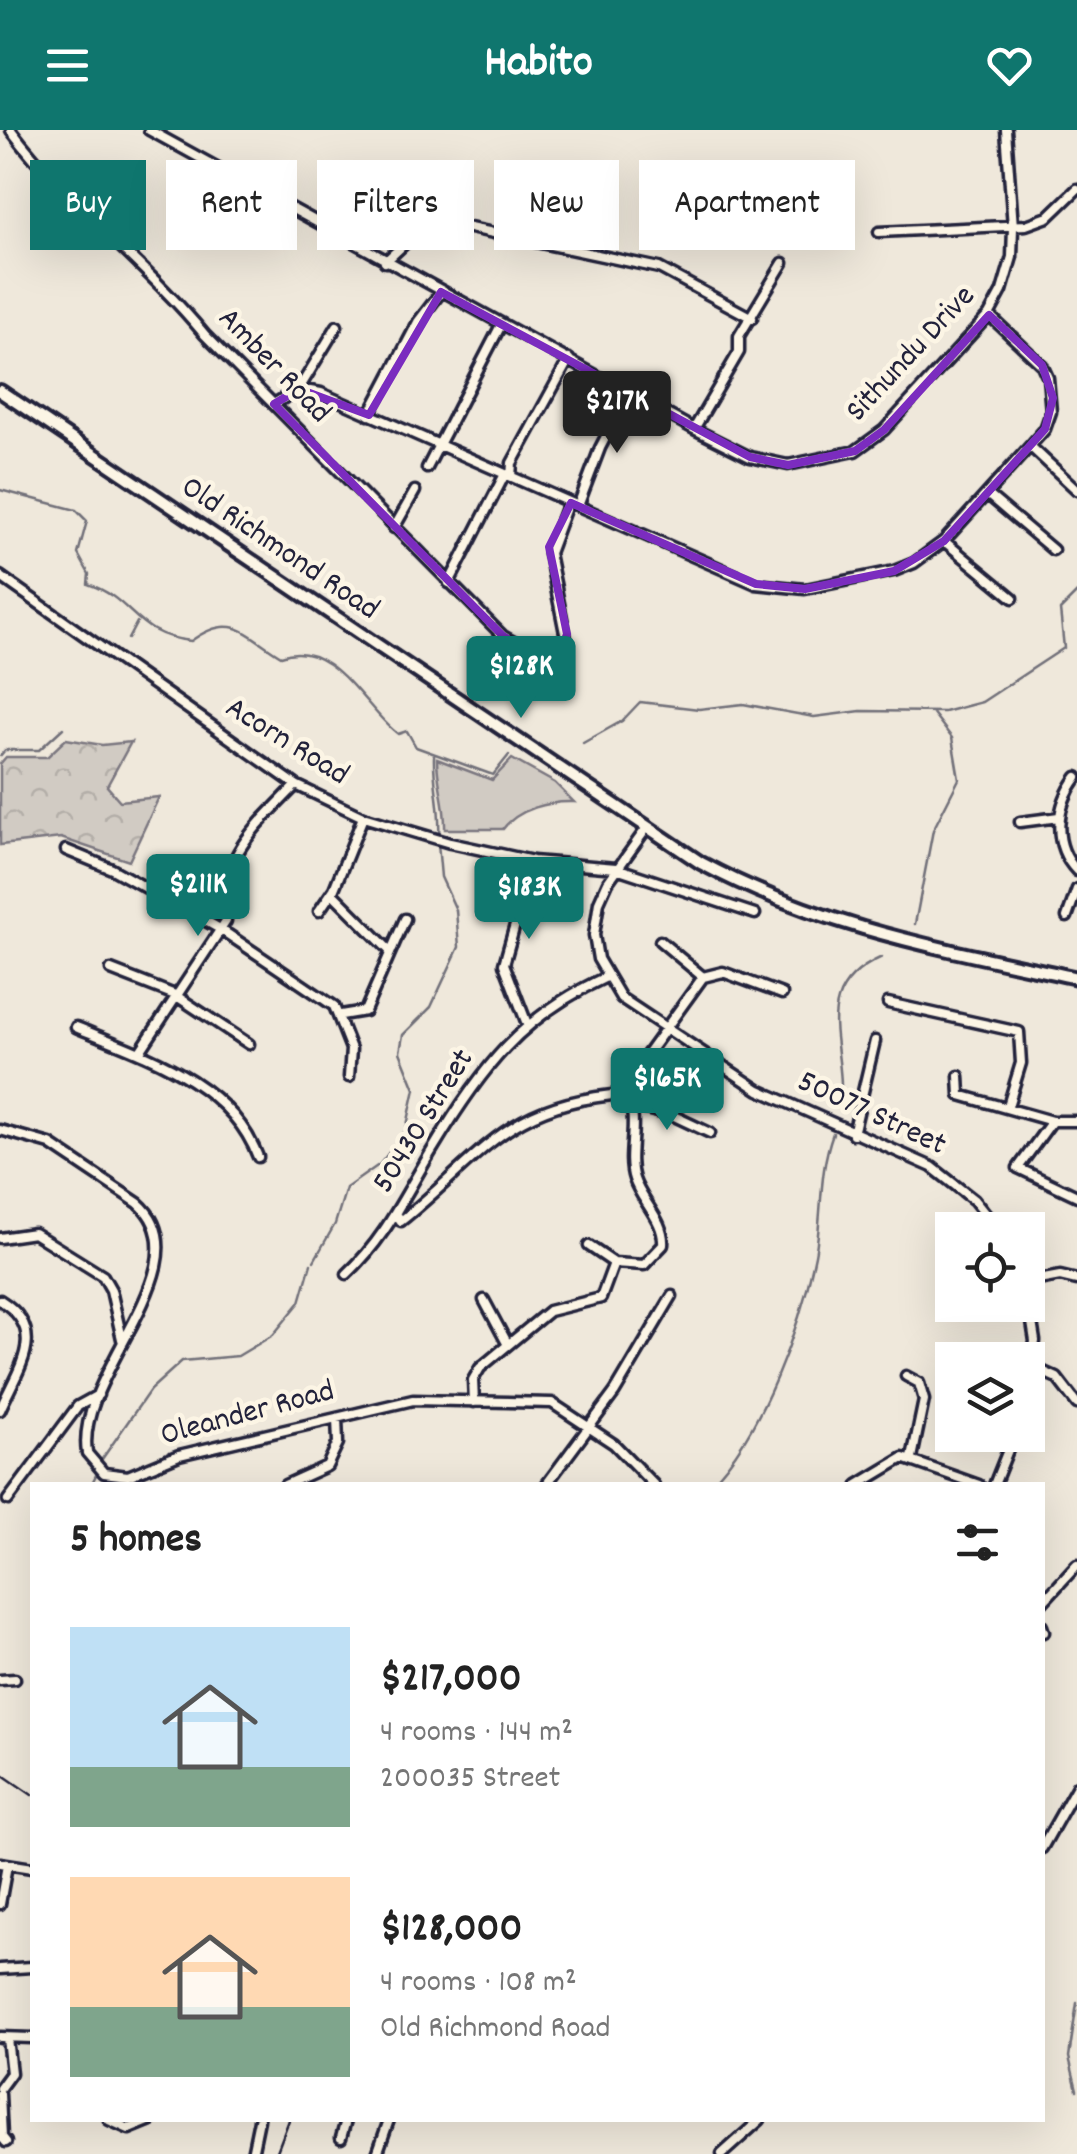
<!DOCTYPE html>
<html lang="en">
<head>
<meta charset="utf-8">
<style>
	:root { --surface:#fff; --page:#f6f6f6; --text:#222; --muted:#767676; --accent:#0f766e }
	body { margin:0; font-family:Dekko,sans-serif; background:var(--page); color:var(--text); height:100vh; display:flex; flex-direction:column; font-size:38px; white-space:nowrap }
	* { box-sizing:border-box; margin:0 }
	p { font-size:32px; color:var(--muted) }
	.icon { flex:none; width:55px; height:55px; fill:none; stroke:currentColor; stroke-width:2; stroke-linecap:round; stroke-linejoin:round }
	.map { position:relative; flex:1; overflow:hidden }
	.panel { position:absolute; left:30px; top:1352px; width:1015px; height:640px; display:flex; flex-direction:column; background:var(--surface); border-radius:0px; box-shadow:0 10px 40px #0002 }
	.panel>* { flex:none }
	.guide { position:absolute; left:30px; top:30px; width:1018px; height:90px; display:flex; gap:20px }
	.controls { position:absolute; left:935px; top:1082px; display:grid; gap:20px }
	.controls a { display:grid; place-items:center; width:110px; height:110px; border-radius:0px; background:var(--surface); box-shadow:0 10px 40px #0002; font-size:50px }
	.price { position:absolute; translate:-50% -85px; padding:0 22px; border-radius:10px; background:var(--accent); color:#fff; font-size:32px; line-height:65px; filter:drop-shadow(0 2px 5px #0008) }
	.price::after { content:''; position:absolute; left:50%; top:60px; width:30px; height:22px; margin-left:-15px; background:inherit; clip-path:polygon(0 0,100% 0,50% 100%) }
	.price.selected { background:#222; color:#fff }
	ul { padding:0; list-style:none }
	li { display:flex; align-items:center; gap:30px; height:250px; padding:0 40px }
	li span { display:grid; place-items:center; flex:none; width:280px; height:200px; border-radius:0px; color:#555 }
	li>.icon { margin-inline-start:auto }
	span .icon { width:120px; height:120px; fill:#fffc; stroke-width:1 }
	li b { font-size:42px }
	h2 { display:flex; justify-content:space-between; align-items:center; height:120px; padding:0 40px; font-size:42px }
	.chip { padding:0 35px; border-radius:0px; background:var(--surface); box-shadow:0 10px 40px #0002; font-size:35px; line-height:90px }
	.chip.selected { background:var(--accent); color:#fff }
	header { display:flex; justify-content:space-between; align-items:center; height:130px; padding:0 40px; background:var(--accent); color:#fff; font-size:45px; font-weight:700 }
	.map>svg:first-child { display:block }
	.green { fill:#d1cbc3; stroke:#7a767f; stroke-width:2.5 }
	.forest { fill:url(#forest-crowns); stroke:#7a767f; stroke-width:2.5 }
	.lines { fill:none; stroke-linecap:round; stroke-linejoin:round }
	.stream { stroke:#716f79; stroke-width:2.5 }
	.minor-casing { stroke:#22223b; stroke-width:15 }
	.tertiary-casing { stroke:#22223b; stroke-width:18 }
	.minor { stroke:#fcf5e5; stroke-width:8 }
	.tertiary { stroke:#fcf5e5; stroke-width:10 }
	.rail { stroke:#22223b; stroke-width:2.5 }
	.marked { fill:none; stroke:#7b2cbf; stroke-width:8; stroke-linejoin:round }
	.labels { text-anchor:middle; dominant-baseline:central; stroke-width:9; stroke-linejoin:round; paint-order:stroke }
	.street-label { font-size:32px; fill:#22223b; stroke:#fcf5e5 }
</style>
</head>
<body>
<header><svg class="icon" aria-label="menu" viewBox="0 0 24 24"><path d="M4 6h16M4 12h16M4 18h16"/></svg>Habito<svg class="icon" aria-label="heart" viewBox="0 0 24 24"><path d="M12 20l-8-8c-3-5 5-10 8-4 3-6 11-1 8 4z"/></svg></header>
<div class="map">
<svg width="1077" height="2024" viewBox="0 0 1077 2024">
	<defs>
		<pattern id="forest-crowns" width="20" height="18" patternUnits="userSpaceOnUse" patternTransform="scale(2.5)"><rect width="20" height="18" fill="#d1cbc3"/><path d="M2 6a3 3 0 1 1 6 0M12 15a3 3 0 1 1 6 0" fill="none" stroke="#b3aea8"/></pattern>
	</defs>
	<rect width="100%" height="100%" fill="#efe8db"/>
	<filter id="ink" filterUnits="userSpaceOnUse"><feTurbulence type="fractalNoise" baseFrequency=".01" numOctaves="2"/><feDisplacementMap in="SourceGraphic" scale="20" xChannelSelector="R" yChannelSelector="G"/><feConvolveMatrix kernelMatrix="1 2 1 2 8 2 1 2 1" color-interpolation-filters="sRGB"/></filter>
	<g filter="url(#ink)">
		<path class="green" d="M437,629L492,650L512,629L555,653L574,672C549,671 518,679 503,699H445C446,674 437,653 437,629Z"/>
		<path class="forest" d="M66,609L102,615L131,612L107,656L120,671L159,667L129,731L61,708L0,715V634L6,627H47Z"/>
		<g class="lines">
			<path class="stream" d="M0,360L76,380L87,391L78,424L89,444L88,454C135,470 133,505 191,511C233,480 247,506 281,526C332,507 366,581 398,604L407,601L416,617L493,645L509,625
				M128,509L137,492
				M583,613L622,591L640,572L699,579L743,574L814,587L861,581L944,582L982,572L1064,518L1060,480L1077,463
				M0,626L5,620H39L63,598
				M434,626C433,654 441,677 439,706
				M915,794L933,700L959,649L952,608L932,582
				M840,975C848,916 805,862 882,827
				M314,1131L335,1094L346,1058L380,1034L406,1000L415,959L400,922L403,905L431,877L459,817L456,780L441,747L438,714
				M102,1329L150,1260L182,1231L238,1226L273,1205L300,1172L311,1134
				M91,1355L96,1345
				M710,1355C761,1305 801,1195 815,1125C823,1083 818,1044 833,1003
				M1077,1873L1069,1927L1077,1960"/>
			<defs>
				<path id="minor" d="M11,0C68,76 145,132 205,205L503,506L544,529L559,527L567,513L549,423L568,372
					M149,0L694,299L750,327L788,335L855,321L884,300L989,185L1002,161L1012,127L1013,97L1006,0
					M879,102L1026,95L1048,87L1077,59
					M385,132L414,105L451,94L659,138L752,188
					M299,259L337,196
					M274,274L299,259L321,263L756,454L805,459L894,441L914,433L944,411L1030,316L1045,299L1051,282L1048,248L1042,235L989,185
					M369,285L418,192L441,162
					M694,299L739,222V206L783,133
					M1030,316L1077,360
					M427,338L501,195
					M511,347L512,333L569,229
					M987,364L1053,420
					M578,376L600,318L628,264
					M394,398L415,361
					M944,411L1013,468
					M0,446L296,655L363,687L450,713L533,731L616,738L755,784
					M449,453L505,344
					M1077,647C1056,675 1051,714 1077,741
					M1020,692L1059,687
					M646,699L608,752L599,772L594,805L598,829L621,868L759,960L932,1037L974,1070L998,1100
					M66,720L112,739L220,799L334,876L351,919L349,947
					M332,763L389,820
					M319,781L334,759L363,687
					M1067,787L1077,759
					M660,811L703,847
					M111,840L175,865L249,914
					M888,873L1019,902L1021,933L1008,976
					M341,885L365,881L405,789
					M527,894L504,834L533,731
					M76,897C144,925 230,952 258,1027
					M139,923L226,791C219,725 254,699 296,655
					M959,946L960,965L1052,991
					M625,964L638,937L703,847L723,842L782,864
					M633,976L674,986L710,1003
					M1077,991H1052L1018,1038L1077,1066
					M0,1000L50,1014L138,1073C208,1134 74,1245 87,1323L104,1343L128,1346L179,1325L413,1270L552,1273L614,1314L654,1355
					M853,1004L875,911
					M397,1085L401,1091C484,1024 507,972 625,964
					M0,1108L34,1103L103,1146L111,1160L122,1209
					M589,1116L614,1133L644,1135L663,1115C665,1091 641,1071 634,1049C625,1022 642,988 625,964
					M347,1144C387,1107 406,1062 434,1017C481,939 521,886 606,847
					M1028,1152L1060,1146L1077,1150
					M1028,1167L1035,1211L1028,1265
					M0,1170C50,1201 18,1238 0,1280
					M484,1170L507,1213
					M1033,1237L1057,1248L1077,1274
					M906,1246L919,1253L924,1270L912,1328
					M474,1272L473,1250L480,1238L549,1181L601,1168L614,1133
					M285,1355L327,1336L338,1313L337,1288
					M546,1355L615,1262L672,1166
					M858,1355L903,1328L979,1355
					M994,1355L1014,1305
					M8,1370L78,1276L98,1265
					M1042,1473L1077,1435
					M1042,1496L1044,1502
					M0,1550L15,1549
					M1042,1718L1077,1656
					M0,1733L32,1738
					M0,1774L7,1735
					M0,1839L32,1837
					M0,1907L32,1908
					M0,1958L11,1943L7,1908
					M0,1964L2,2007L6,2012
					M109,1990L129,1999L151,1990
					M341,2008L346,1990
					M252,2024L259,1990
					M377,2024L389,1990
					M722,2024L760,1990"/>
				<path id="tertiary" d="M0,261L701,733C822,798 944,819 1077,848"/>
			</defs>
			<use href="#minor" class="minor-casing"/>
			<use href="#tertiary" class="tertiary-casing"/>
			<use href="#minor" class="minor"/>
			<use href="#tertiary" class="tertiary"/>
			<path class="rail" d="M0,1643L32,1665
				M276,2024L289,1990"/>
		</g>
	</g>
	<path class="marked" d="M441,162L750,327L788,335L855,321L884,300L989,185L1042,235L1053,268L1045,299L944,411L894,441L805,459L756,454L571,373L549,417L567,504L559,527H537L503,506L274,274L299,259L369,285Z"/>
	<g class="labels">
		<g class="street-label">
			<text transform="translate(912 225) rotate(-47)">Sithundu Drive</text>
			<text transform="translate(273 237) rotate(46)">Amber Road</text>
			<text transform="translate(279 420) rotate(34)">Old Richmond Road</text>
			<text transform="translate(286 613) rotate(32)">Acorn Road</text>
			<text transform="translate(871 985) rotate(25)">50077 Street</text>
			<text transform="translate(425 992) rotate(-58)">50430 Street</text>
			<text transform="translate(248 1285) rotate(-15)">Oleander Road</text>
		</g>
	</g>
</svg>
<div class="controls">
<a><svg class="icon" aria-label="locate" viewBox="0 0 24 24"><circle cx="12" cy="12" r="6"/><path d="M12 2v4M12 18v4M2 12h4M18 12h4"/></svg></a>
<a><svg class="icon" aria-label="layers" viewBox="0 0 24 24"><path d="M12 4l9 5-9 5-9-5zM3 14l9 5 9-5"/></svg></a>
</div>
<b class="price selected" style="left:617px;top:326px">$217K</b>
<b class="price" style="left:521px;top:591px">$128K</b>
<b class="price" style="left:198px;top:809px">$211K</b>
<b class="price" style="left:529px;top:812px">$183K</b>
<b class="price" style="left:667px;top:1003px">$165K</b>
<div class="guide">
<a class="chip selected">Buy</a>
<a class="chip">Rent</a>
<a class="chip">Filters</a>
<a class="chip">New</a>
<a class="chip">Apartment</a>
</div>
<section class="panel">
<h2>5 homes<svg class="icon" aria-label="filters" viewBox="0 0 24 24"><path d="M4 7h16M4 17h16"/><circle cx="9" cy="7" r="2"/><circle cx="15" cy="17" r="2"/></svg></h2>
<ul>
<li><span style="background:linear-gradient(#bfe0f5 70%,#7fa58c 0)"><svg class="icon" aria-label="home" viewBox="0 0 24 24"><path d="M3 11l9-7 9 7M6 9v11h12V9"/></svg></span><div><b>$217,000</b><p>4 rooms · 144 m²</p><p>200035 Street</p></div></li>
<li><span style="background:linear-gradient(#ffd9b3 65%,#7fa58c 0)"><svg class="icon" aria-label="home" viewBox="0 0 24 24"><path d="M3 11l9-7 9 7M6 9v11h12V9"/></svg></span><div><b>$128,000</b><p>4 rooms · 108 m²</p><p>Old Richmond Road</p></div></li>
</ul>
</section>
</div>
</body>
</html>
